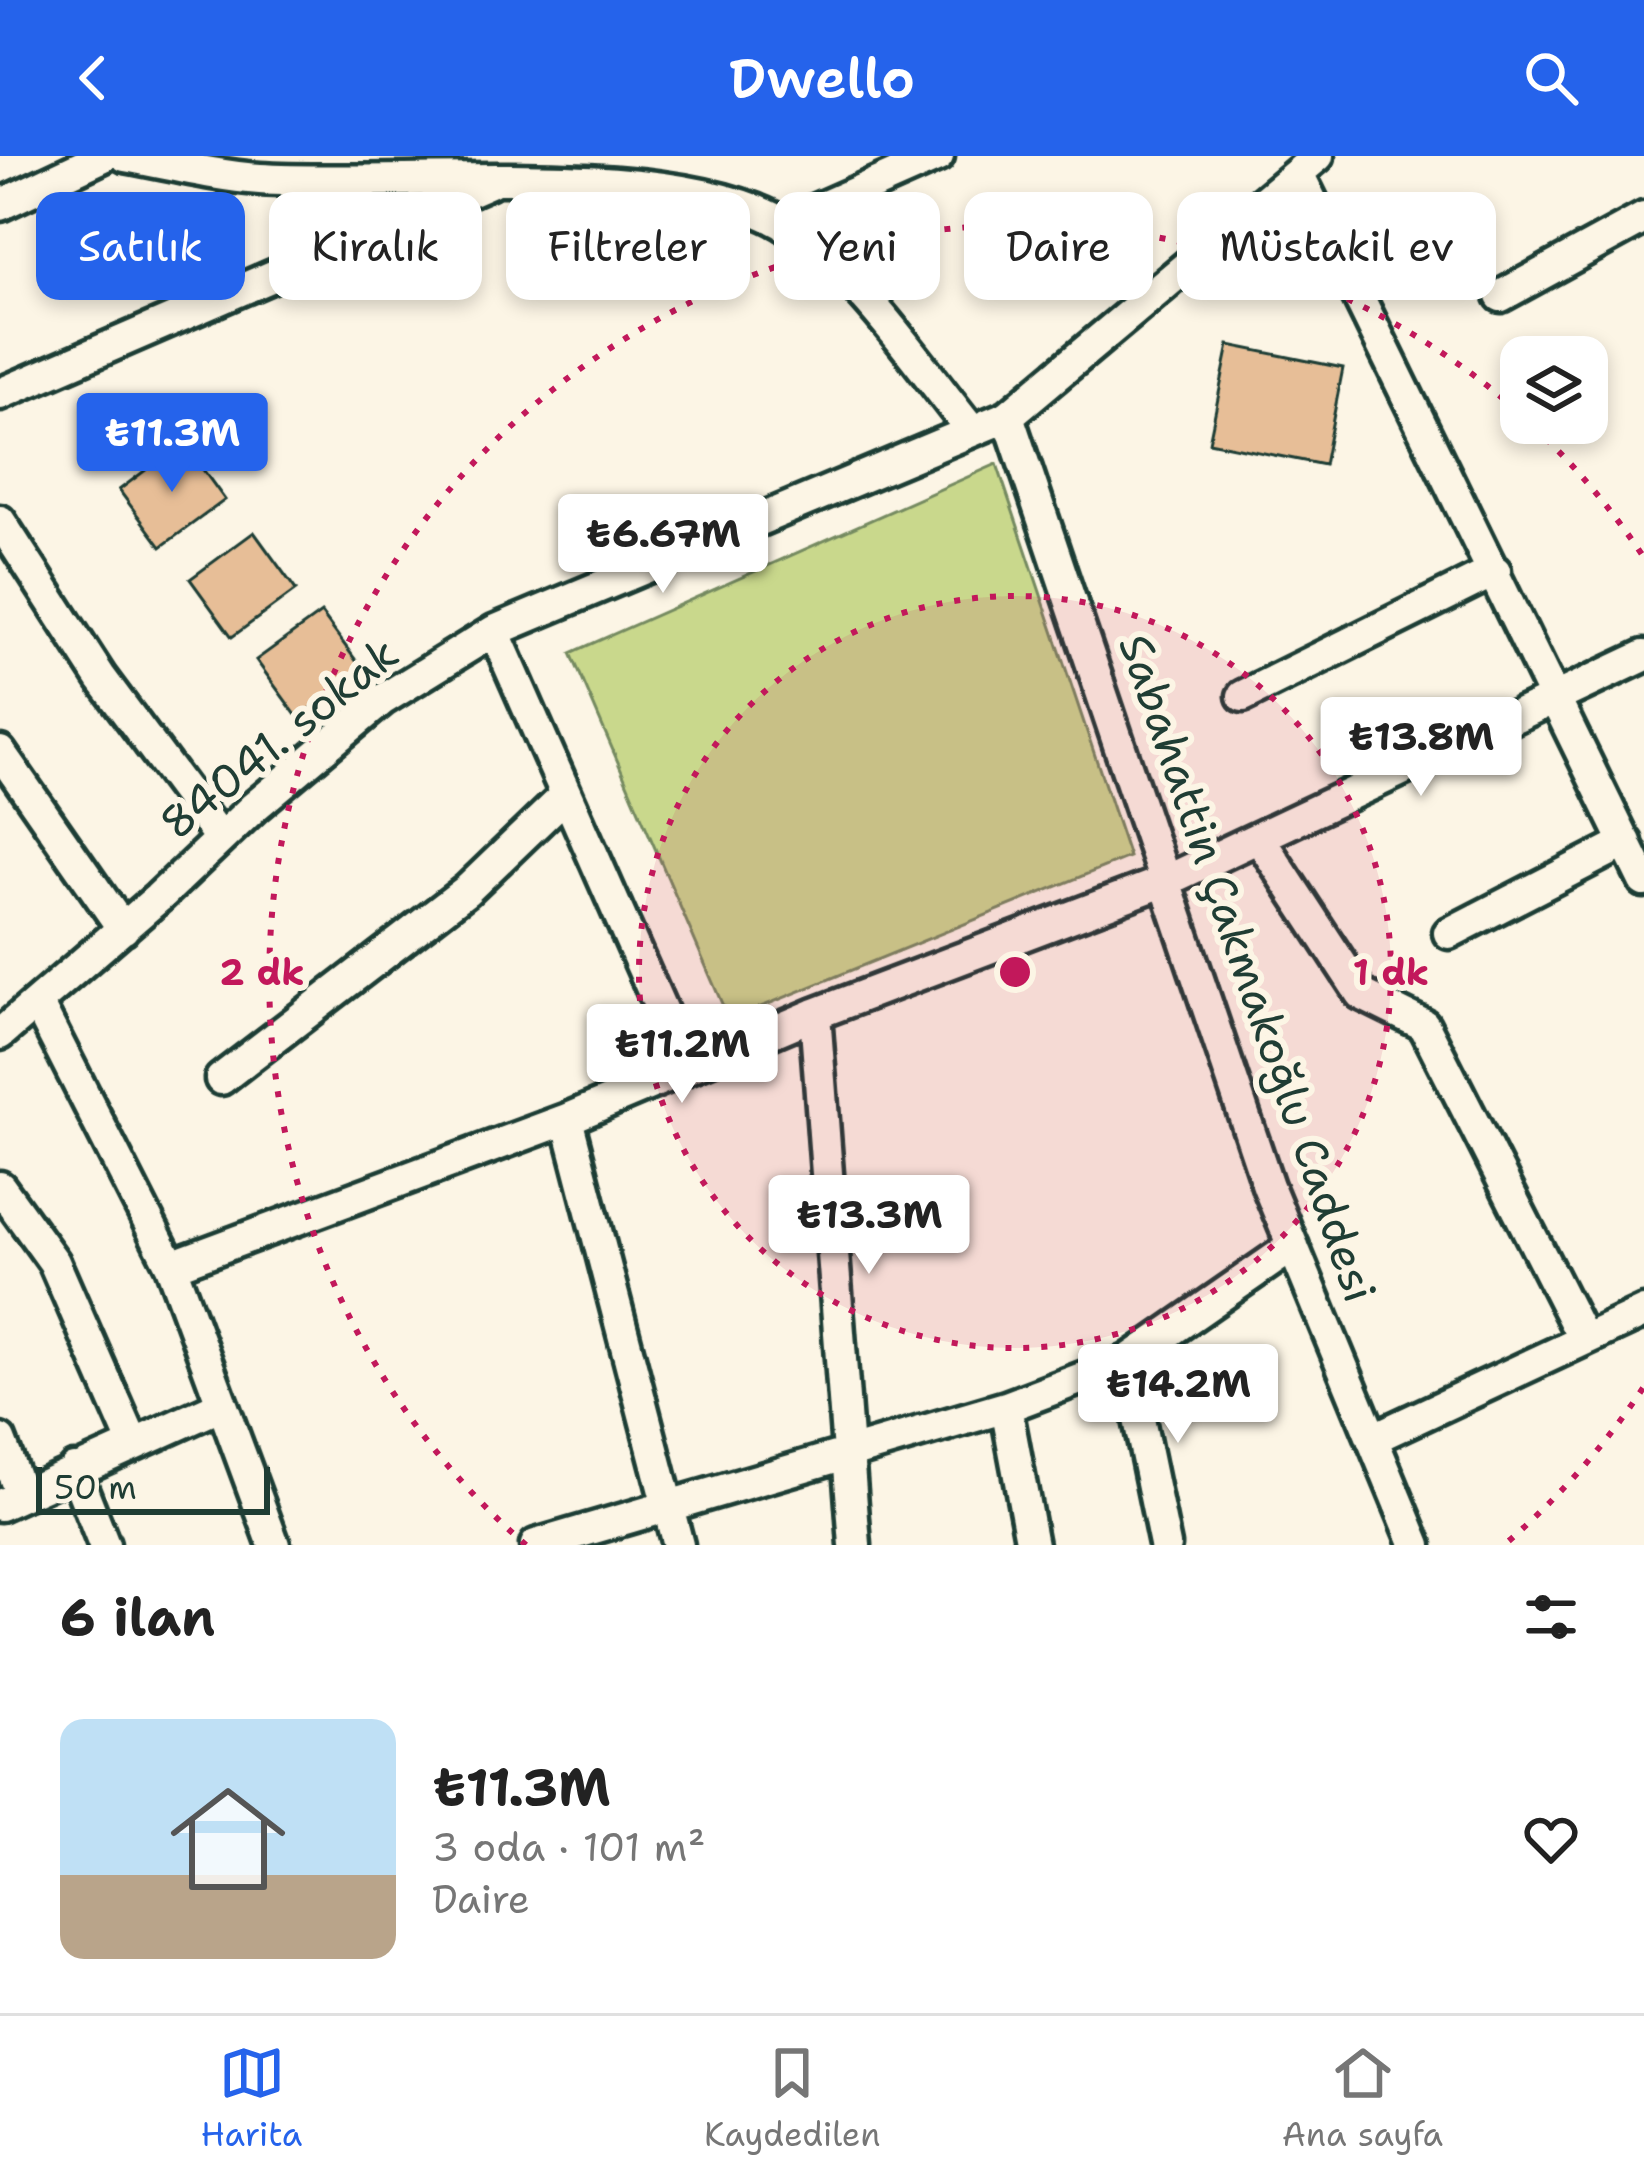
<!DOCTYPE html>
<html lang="tr">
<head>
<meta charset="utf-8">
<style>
	:root { --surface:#fff; --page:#f6f6f6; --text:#222; --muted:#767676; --line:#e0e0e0; --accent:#2563eb }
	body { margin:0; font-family:"Shantell Sans",sans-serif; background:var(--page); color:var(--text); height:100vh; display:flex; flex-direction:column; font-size:45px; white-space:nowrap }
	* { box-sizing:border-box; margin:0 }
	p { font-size:39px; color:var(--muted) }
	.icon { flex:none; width:66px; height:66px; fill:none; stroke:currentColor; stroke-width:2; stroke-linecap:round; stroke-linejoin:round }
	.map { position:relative; height:1389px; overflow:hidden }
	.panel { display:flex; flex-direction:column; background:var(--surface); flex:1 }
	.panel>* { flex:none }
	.hud { position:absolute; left:36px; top:36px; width:1572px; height:108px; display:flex; gap:24px }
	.controls { position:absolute; left:1500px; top:180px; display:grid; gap:24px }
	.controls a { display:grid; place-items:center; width:108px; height:108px; border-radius:24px; background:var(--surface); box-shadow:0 6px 18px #0003; font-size:60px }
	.scale { position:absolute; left:36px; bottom:30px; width:234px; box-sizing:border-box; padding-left:12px; border:6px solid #1f3d34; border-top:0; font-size:33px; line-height:42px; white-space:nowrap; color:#1f3d34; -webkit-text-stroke:9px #fcf5e5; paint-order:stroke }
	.price { position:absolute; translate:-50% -102px; padding:0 27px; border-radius:12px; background:#fff; color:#222; font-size:39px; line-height:78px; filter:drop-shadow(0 3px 6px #0008) }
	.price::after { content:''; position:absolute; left:50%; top:72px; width:36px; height:27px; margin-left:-18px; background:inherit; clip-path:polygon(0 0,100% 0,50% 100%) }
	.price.on { background:var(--accent); color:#fff }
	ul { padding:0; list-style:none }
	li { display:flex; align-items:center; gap:36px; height:300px; padding:0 60px }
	li span { display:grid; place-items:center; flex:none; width:336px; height:240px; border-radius:24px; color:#555 }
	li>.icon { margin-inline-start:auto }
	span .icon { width:144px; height:144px; fill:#fffc; stroke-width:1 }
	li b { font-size:51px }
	h2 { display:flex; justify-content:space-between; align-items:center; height:144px; padding:0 60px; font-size:51px }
	.pill { padding:0 42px; border-radius:24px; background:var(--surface); box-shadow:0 6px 18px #0003; font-size:42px; line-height:108px }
	.pill.on { background:var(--accent); color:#fff }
	header { display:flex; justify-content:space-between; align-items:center; height:156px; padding:0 60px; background:var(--accent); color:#fff; font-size:54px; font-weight:600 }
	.tab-bar { display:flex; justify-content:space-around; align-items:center; height:168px; border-top:3px solid var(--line); background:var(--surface); font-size:33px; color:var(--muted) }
	.tab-bar a { display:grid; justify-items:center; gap:6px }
	.tab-bar .on { color:var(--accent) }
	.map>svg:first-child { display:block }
	.green { fill:#c9d88c; stroke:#748a60; stroke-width:3 }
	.building { fill:#e7be97; stroke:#1f3d34; stroke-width:3 }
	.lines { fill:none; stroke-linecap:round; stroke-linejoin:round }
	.street-casing { stroke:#1f3d34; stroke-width:39 }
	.street { stroke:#fcf5e5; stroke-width:30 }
	.ring { fill:none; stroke:#c2185b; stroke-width:6; stroke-dasharray:6 12 }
	.labels { text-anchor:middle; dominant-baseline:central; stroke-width:12; stroke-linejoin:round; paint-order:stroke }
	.street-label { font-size:45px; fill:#1f3d34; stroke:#fcf5e5 }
	.centre { fill:#c2185b; stroke:#fcf5e5; stroke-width:6 }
	.ring-label { font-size:36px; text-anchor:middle; font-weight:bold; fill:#c2185b; stroke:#fcf5e5; stroke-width:12; stroke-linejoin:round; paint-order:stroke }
</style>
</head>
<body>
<header><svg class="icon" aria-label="back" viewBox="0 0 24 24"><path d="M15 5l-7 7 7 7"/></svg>Dwello<svg class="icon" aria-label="search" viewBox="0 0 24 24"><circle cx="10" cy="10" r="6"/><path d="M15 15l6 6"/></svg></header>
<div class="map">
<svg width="1644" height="1389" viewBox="0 0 1644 1389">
	<rect width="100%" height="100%" fill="#fcf5e5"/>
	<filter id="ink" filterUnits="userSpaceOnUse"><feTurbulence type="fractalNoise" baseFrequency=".00833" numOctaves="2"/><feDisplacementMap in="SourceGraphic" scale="24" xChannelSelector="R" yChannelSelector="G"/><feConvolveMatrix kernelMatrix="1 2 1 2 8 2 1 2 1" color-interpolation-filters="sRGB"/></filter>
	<g filter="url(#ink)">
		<path class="green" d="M997,308L1129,701L729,864L571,497Z"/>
		<path class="building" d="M1229,189L1343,212L1324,309L1209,286Z
			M183,286L225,344L161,391L119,334Z
			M254,376L296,434L232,481L190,423Z
			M321,457L363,514L298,562L256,504Z"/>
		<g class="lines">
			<defs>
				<path id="street" d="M125,0C169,8 215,20 260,23C401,32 666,0 782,67C860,119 914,203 972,275
					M1298,17L1644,725
					M0,49L104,0
					M784,68L938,0
					M1501,140L1644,62
					M0,238L490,26
					M1008,260L1268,1030L1416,1389
					M0,365L101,522L220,682
					M494,475L687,912
					M1243,540L1495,415
					M0,596L123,773
					M1259,682L1361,838L1424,869L1584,1184
					M1449,777L1626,686
					M38,848L171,1110L274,1389
					M815,858L855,1389
					M0,878L158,742L254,651L382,544L494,475L1008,260L1318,0
					M221,923L467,734L564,641
					M567,963L678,1389
					M0,1031L54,1106L133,1287
					M171,1110L567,963L815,858L1168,724L1644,500
					M1127,1205L1165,1389
					M1006,1251L1032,1389
					M1372,1283L1644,1156
					M0,1284L20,1336
					M74,1313L104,1389
					M0,1349L222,1249
					M536,1389L1006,1251L1127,1205L1293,1090"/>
			</defs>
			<use href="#street" class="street-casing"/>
			<use href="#street" class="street"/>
		</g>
	</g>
	<circle cx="1015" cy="816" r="376" fill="#c2185b" fill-opacity=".12"/>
	<g class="ring">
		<circle cx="1015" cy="816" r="376"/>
		<path d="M1643 1232A753 753 0 0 1 1504 1389M526 1389A753 753 0 1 1 1519 256M1533 270A753 753 0 0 1 1643 400"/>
	</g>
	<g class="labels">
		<g class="street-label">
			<text transform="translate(279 582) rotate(-39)">84041. sokak</text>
			<text transform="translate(1248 812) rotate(71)">Sabahattin Çakmakoğlu Caddesi</text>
		</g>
	</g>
	<circle cx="1015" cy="816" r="18" class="centre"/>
	<g class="ring-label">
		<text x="1391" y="829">1 dk</text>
		<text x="262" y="829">2 dk</text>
	</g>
</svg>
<div class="controls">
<a><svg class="icon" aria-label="layers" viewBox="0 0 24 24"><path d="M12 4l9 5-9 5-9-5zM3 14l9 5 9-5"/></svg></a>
</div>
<div class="scale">50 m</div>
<b class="price on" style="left:172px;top:339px">₺11.3M</b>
<b class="price" style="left:663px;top:440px">₺6.67M</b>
<b class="price" style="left:1421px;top:643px">₺13.8M</b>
<b class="price" style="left:682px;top:950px">₺11.2M</b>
<b class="price" style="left:869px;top:1121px">₺13.3M</b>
<b class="price" style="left:1178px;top:1290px">₺14.2M</b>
<div class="hud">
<a class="pill on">Satılık</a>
<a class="pill">Kiralık</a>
<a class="pill">Filtreler</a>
<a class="pill">Yeni</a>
<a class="pill">Daire</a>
<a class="pill">Müstakil ev</a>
</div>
</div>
<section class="panel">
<h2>6 ilan<svg class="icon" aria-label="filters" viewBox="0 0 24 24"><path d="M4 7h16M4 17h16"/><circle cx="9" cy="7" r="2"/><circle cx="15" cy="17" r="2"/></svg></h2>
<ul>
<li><span style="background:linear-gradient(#bfe0f5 65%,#b9a48a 0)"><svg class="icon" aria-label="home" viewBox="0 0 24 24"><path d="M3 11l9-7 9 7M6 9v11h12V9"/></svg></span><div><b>₺11.3M</b><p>3 oda · 101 m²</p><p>Daire</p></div><svg class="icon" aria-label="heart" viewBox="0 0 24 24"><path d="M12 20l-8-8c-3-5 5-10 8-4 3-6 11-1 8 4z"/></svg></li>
</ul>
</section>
<nav class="tab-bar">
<a class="on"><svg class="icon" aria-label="map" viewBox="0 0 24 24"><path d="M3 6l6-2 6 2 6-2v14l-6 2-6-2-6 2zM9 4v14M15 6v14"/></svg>Harita</a>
<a><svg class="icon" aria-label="saved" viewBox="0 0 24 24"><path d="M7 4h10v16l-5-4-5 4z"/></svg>Kaydedilen</a>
<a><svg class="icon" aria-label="home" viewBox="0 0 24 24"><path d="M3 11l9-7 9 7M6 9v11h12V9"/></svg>Ana sayfa</a>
</nav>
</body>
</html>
